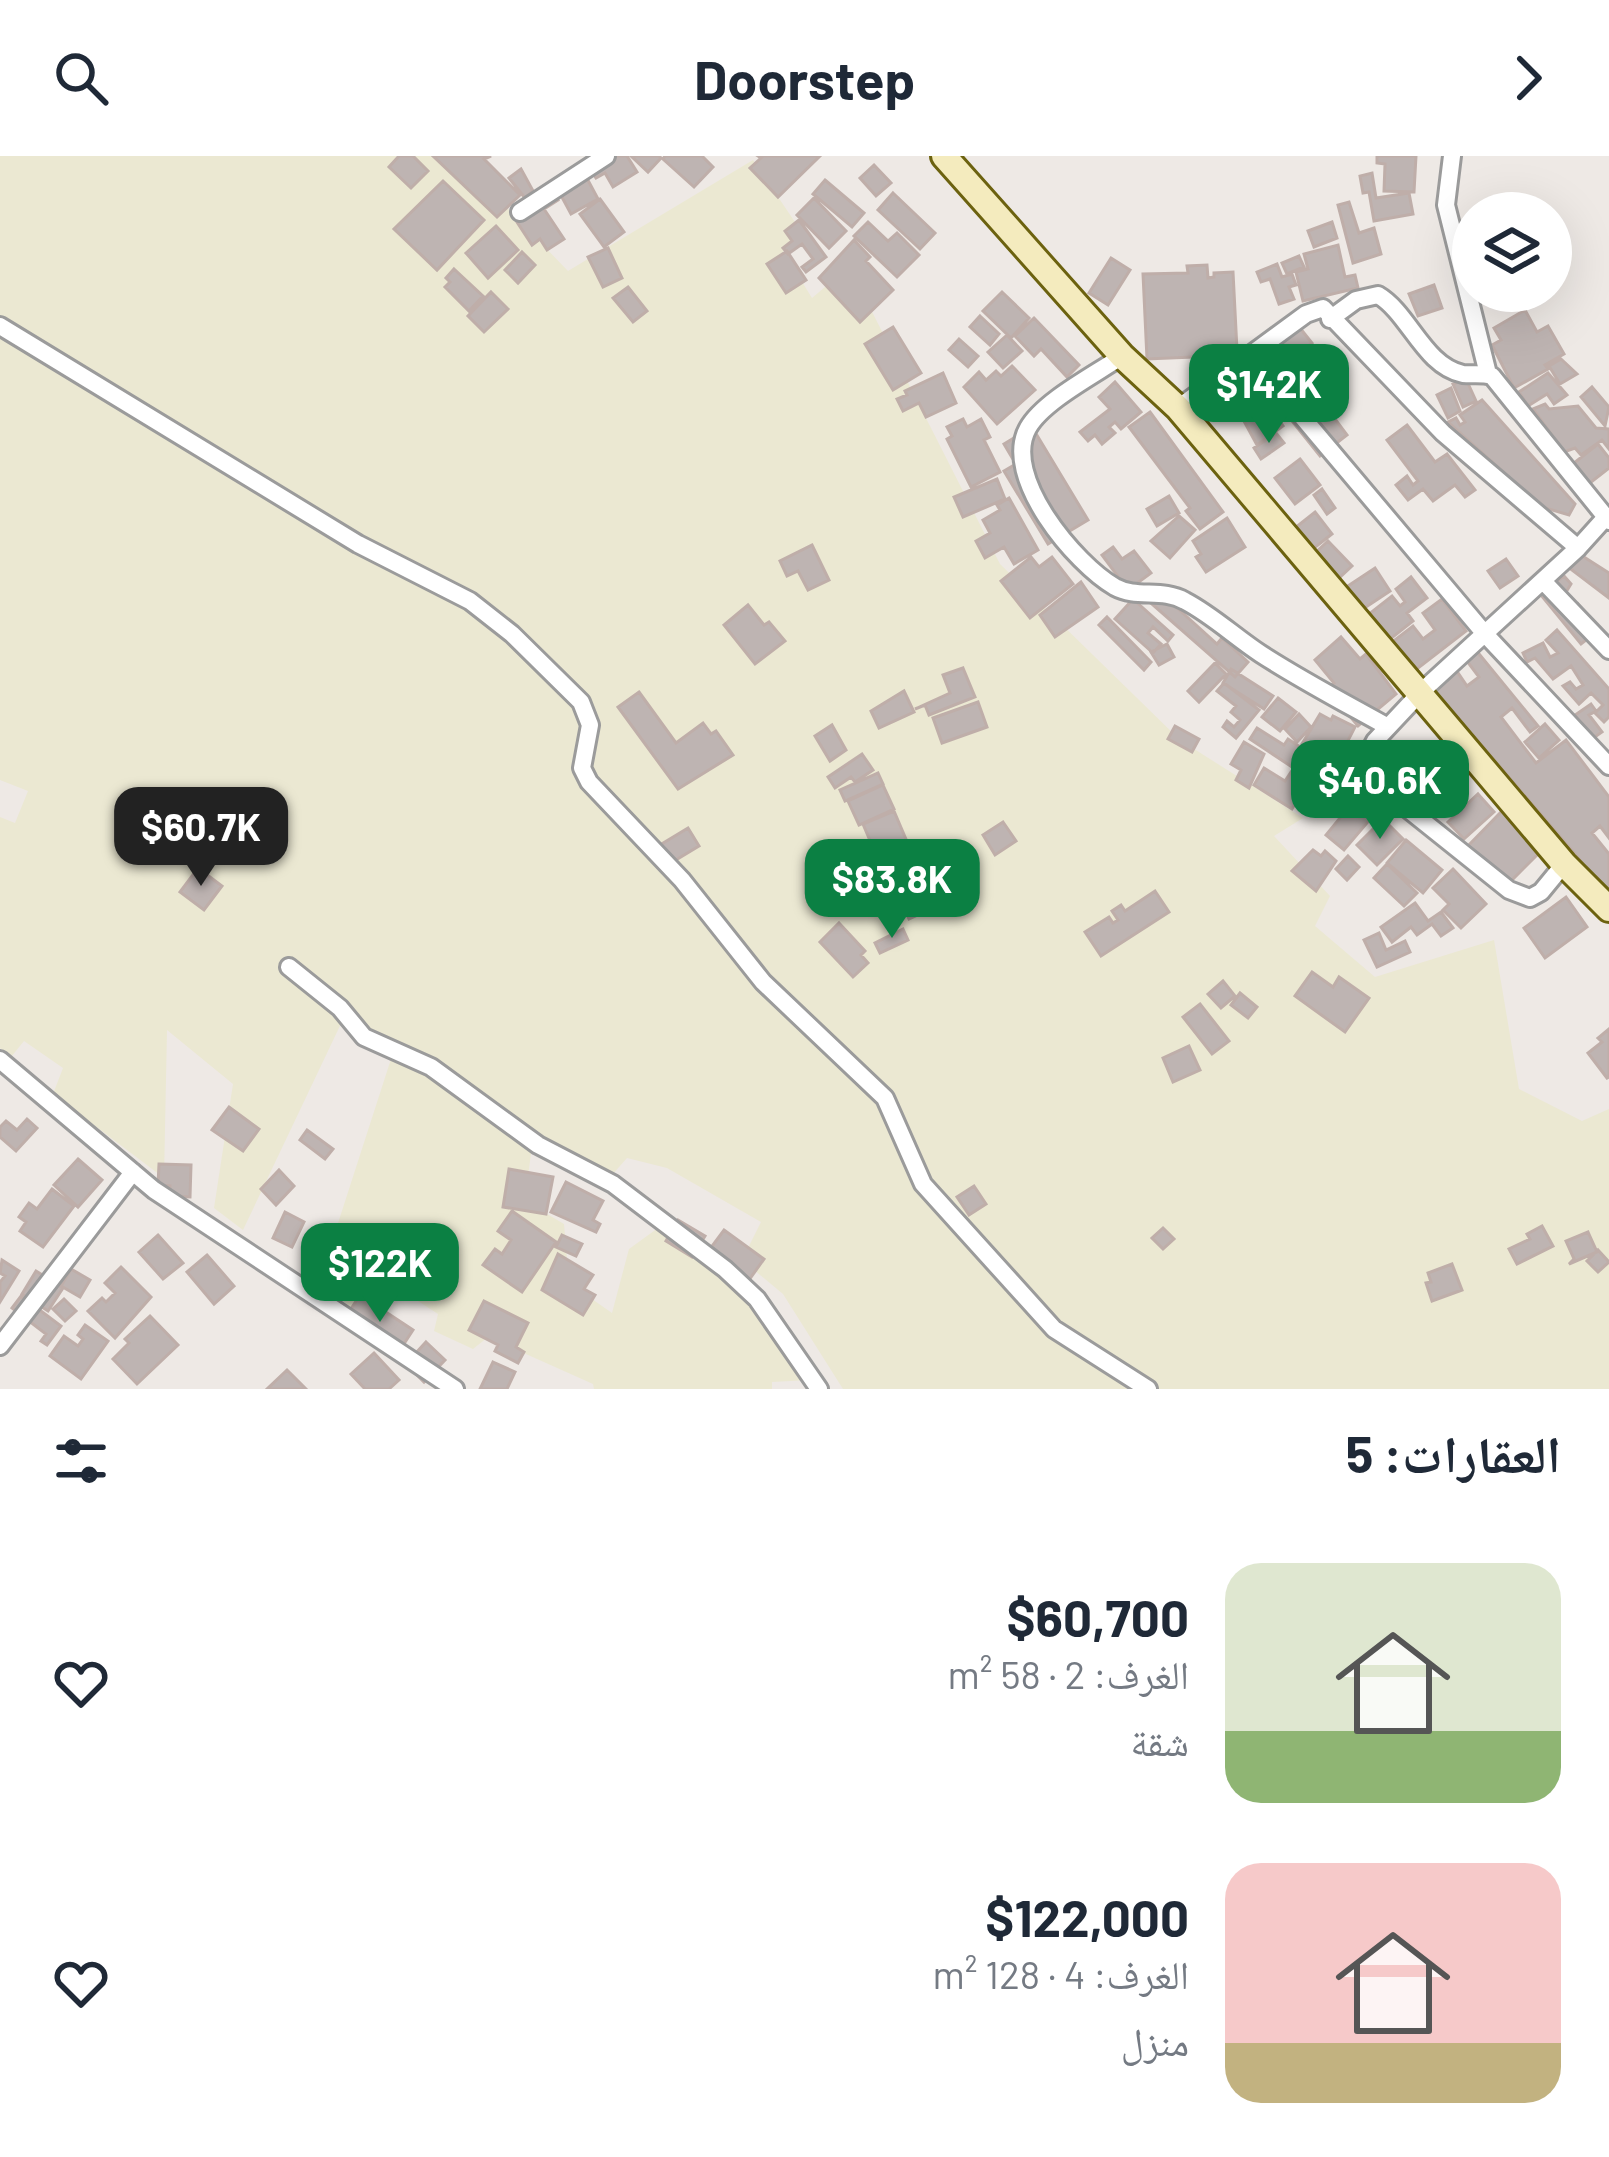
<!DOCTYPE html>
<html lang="ar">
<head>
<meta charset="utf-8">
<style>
	:root { --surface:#fff; --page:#f6f6f7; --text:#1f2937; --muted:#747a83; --accent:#0b8043 }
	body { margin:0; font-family:Barlow,"Noto Naskh Arabic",sans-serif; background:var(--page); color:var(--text); direction:rtl; height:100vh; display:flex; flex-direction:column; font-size:45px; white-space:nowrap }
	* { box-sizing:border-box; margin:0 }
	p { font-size:39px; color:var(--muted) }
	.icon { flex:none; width:66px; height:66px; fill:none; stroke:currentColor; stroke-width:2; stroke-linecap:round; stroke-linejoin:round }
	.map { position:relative; height:1233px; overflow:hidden; direction:ltr }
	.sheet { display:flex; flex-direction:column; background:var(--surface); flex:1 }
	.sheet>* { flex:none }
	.tools { position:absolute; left:1452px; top:36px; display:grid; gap:24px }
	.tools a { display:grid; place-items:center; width:120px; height:120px; border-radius:50%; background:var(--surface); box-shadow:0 12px 48px #0002; font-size:60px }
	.price { position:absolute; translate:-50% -102px; padding:0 27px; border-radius:24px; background:var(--accent); color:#fff; font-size:39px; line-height:78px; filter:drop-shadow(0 3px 6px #0008) }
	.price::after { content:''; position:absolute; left:50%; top:72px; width:36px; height:27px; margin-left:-18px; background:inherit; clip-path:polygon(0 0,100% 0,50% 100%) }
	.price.active { background:#222; color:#fff }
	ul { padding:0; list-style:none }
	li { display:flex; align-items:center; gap:36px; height:300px; padding:0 48px }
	li span { display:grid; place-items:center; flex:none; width:336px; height:240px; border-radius:36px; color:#555 }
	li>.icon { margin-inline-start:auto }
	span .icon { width:144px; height:144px; fill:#fffc; stroke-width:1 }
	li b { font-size:51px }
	h2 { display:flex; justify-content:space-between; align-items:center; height:144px; padding:0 48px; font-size:51px }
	header { display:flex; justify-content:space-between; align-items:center; height:156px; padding:0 48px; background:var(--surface); font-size:54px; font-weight:700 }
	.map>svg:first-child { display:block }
	.farmland { fill:#ebe8d2 }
	.building { fill:#beb4b2; stroke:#bfaea9; stroke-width:3 }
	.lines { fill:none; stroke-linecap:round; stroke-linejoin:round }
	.minor-casing { stroke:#9b9b9b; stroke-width:22 }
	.secondary-casing { stroke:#6c620f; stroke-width:30 }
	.minor { stroke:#fff; stroke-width:16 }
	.secondary { stroke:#f4ebbe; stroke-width:24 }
</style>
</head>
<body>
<header><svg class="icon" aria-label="forward" viewBox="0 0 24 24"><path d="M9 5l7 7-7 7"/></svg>Doorstep<svg class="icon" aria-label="search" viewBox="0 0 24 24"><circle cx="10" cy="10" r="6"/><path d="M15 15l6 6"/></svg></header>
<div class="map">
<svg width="1609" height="1233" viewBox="0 0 1609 1233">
	<rect width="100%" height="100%" fill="#eee9e5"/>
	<path class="farmland" d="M0,0H457L568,115L753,4L799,72L783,95L812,142L838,120L864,140L1000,408L1180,584L1303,662L1274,680L1330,740L1315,770L1375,821L1494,784L1519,933L1582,965L1609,953V1233H843L783,1138L742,1104L761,1066L667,1012L627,1002L612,1019L532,989L525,1045L564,1068L569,1127L612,1157L629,1093L658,1072L755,1150L809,1224L772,1226V1233H594L593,1228L488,1181L473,1193L434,1175L438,1158L387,1125L362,1160L319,1126L391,903L367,882L347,855L243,1074L214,1052L233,928L167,874L164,1022L53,938L63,912L24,885L11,901L0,892V661L15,667L28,635L0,624Z"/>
	<path class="building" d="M399,0H413L428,15L411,32L389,11Z
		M433,0H491L484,3L520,39L497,61Z
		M604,0H627L637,16L613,31L605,17L596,22L588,10Z
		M631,0H659L661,2L648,16Z
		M665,0H702L713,11L694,31L663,3Z
		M758,0H820L778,41L750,12L761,2Z
		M1377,0H1416L1414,36L1384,35L1385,8L1377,7Z
		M874,9L891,27L876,40L860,22Z
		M521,13L533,35L525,42L509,22Z
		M583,15L598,43L571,58L556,30Z
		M1372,17L1376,42L1409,37L1413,58L1374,65L1369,36L1363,37L1360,20Z
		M825,24L864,57L852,71L813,38Z
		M443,25L484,64L437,114L394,73Z
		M552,34L558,44L544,53L564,83L547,94L540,83L532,89L513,60Z
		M893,37L935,77L920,93L878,54Z
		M814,42L846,75L829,92L797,59Z
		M600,43L624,76L604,91L580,58Z
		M1349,46L1359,77L1374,72L1381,98L1353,107L1338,49Z
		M799,64L826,101L806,116L802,111L813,103L802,88L788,98L783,92L792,85L785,75Z
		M868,66L888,85L897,77L919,99L897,121L854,80Z
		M1332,66L1337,82L1314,91L1308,75Z
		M496,70L518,94L488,122L466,97Z
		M854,84L870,101L866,105L893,134L860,166L819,122Z
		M1338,89L1345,121L1355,119L1358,132L1303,145L1296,116L1308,113L1304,98Z
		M608,92L622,122L603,131L588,101Z
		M787,95L806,124L786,137L767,108Z
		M522,96L535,109L518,127L505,114Z
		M1299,100L1304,111L1287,118L1282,107Z
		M1111,102L1130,114L1108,149L1089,137Z
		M1277,108L1282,121L1292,118L1296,129L1289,131L1294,143L1279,148L1270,123L1261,126L1257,116Z
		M1207,109L1208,122L1214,121V117L1233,116L1237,194L1217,195V200L1147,203L1143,118L1188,117L1187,110Z
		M454,113L483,140L469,155L445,131L450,126L446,122Z
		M1434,129L1442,152L1418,160L1409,138Z
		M628,131L647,155L633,166L613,142Z
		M491,136L508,153L484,176L468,160Z
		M1002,136L1029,162L1011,182L983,155Z
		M1525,154L1537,176L1548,170L1564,198L1545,209L1548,213L1514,232L1492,189L1501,184L1494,172Z
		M980,160L999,178L990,189L970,171Z
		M1034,162L1079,209L1067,221L1041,193L1034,200L1015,180Z
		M1296,167L1312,187L1294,202L1279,183Z
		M893,171L921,217L893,234L865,188Z
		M1007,179L1022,195L1003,212L988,196Z
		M959,183L978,200L968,211L949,194Z
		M1273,191L1286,208L1296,201L1304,211L1299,214L1315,234L1307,240L1316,253L1323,247L1347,279L1320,300L1248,210Z
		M1561,203L1577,218L1560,228L1549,210Z
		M1012,210L1035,234L997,268L964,231L979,216L986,224L996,215L1001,220Z
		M943,217L956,247L926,261L919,247L903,255L897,243L907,239L905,235Z
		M1244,217L1283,270L1257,289L1239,256L1253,245L1236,223Z
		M1548,217L1567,239L1554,248L1547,238L1528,250L1519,236Z
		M1466,223L1476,245L1463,251L1453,228Z
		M1115,226L1141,256L1121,273L1115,266L1109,271L1115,277L1102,288L1095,279L1088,285L1080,276L1110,253L1099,241Z
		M1592,231L1609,251L1605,270L1581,241Z
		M1451,232L1460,255L1448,262L1437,239Z
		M1482,244L1575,348L1569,359L1542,351L1448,266L1456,262L1460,269L1465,266L1460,259Z
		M1545,248L1549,253L1578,250L1596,272L1609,273V293L1602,284L1581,299L1575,292L1564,296L1533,253Z
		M1150,256L1223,356L1200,373L1186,355L1190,352L1129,271Z
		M963,263L967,271L981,263L990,281L984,284L1000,316L971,331L947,283L952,280L947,271Z
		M1407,269L1435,306L1447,298L1475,334L1465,341L1455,329L1433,345L1423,333L1408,344L1396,329L1407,320L1413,329L1418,325L1387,284Z
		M1032,271L1088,364L1048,388L1004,315L1026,302L1025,298L1014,305L1004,288Z
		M1276,277L1284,287L1261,303L1254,292Z
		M1598,288L1609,302V312L1590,327L1574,307Z
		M1300,303L1320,329L1295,348L1275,322Z
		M997,323L1005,343L963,361L954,341Z
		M1322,333L1335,352L1327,358L1314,339Z
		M1169,340L1179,357L1157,370L1147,353Z
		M1009,342L1038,394L1014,408L1004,391L985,402L976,385L990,377L983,364L1000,354L997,349Z
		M1315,356L1332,378L1313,393L1295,372Z
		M1179,360L1195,374L1170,402L1151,385Z
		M1227,362L1245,391L1206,416L1196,401L1201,398L1193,385Z
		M1328,385L1352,410L1339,422L1316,396Z
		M812,389L829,424L808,434L798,415L787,420L780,405Z
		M1113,391L1122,403L1134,395L1151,417L1128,434L1102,399Z
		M1573,394L1609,417V442L1564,408Z
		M1031,401L1039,411L1052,401L1073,428L1030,462L1001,425Z
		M1506,403L1518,420L1500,432L1488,415Z
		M1375,412L1390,435L1360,455L1345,432Z
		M1564,420L1571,428L1563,441L1573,453L1578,448L1599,474L1581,488L1536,433L1550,430Z
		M1411,421L1427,442L1407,457L1413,465L1384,488L1364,462L1392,440L1400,450L1405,446L1396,433Z
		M1081,426L1098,451L1055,481L1040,459Z
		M1153,430L1217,488L1222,482L1248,506L1235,521L1144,441Z
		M1133,443L1173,479L1168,485L1153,471L1148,477L1161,488L1153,497L1115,463Z
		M1442,443L1466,475L1413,516L1391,487L1413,470L1423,483L1435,474L1423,457Z
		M748,449L764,469L769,466L785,485L755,508L724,469Z
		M1107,461L1151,506L1144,514L1099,469Z
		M1557,474L1609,533V561L1604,566L1595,557L1603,549L1591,537L1579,548L1563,530L1570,526L1576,533L1583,529L1571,510L1553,523L1535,502L1527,506L1523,497L1543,487L1550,501L1558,497L1546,484Z
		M1341,481L1360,503L1366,498L1396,538L1358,570L1327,533L1334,527L1315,504Z
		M1167,488L1174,501L1159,509L1151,496Z
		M1475,493L1538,570L1530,576L1512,552L1501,561L1536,607L1566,584L1609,641V682L1600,670L1592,677L1609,698V739L1586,720L1590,717L1576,699L1432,532L1456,514L1467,530L1479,521L1464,501Z
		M1215,507L1226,518L1199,546L1188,535Z
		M963,512L975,541L929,559L925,549L915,553L950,537L943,519Z
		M1231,513L1273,540L1264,553L1223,527Z
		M1224,527L1259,554L1236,582L1223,571L1227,565L1234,571L1240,564L1231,556L1236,550L1217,535Z
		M904,535L914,556L879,572L871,555Z
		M639,536L676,587L703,567L711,578L716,575L733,599L678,633L618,551Z
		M1278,542L1296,556L1280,575L1262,561Z
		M978,546L987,571L942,587L933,562Z
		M1591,548L1596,555L1589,559L1602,576L1592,583L1575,559Z
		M1299,558L1311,571L1297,586L1285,573Z
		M1320,558L1331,564L1333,560L1355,571L1337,606L1302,588Z
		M1545,568L1559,584L1539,602L1525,586Z
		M832,569L846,594L830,605L815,580Z
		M1175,570L1199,583L1192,596L1168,583Z
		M1257,572L1284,589L1288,583L1334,613L1322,631L1250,583Z
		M1244,586L1264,598L1249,632L1236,624L1241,614L1231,608Z
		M862,598L873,614L855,626L851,621L835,632L828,621Z
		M1264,612L1285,625L1291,616L1308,626L1292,653L1254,629Z
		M878,617L883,628L845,645L840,634Z
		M883,629L894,653L859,669L848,645Z
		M1478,638L1494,656L1464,683L1448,666Z
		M1353,646L1372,661L1344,694L1326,679Z
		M1503,654L1541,695L1510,726L1464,694Z
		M894,655L908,688L877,701L863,668Z
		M1383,663L1403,683L1377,709L1357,689Z
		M1003,666L1016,685L995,699L983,679Z
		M688,672L699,690L661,713L650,695Z
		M1406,684L1442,714L1423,737L1387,707Z
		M1313,694L1321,700L1325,695L1336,705L1316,735L1292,715Z
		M1348,700L1359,711L1347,724L1336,713Z
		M1387,708L1417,737L1404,750L1374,722Z
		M198,712L222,730L204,754L180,736Z
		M1453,713L1486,748L1461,772L1443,754L1449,748L1433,732Z
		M928,725L939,749L909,763L899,739Z
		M1155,735L1169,756L1101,800L1085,776L1109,761L1113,767L1118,764L1112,755L1121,749L1125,755Z
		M1566,741L1587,771L1545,802L1524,772Z
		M1415,747L1428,765L1441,756L1453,772L1441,780L1432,768L1417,779L1411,771L1392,786L1381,771Z
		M839,767L865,795L861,799L868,807L853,821L820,786Z
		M903,773L908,784L880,797L875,787Z
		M1379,777L1386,794L1405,785L1410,796L1377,811L1364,784Z
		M1312,816L1333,831L1339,821L1369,842L1345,876L1295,840Z
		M1223,825L1235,840L1221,852L1208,838Z
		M1240,837L1257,851L1248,862L1231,849Z
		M1200,848L1229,885L1212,898L1183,861Z
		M1609,873V921L1607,922L1588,897L1602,886L1598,882Z
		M1189,890L1200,914L1173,926L1163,902Z
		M229,951L259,973L243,995L212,974Z
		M27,963L37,972L16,995L0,981V971L6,965L17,974Z
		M307,974L333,993L325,1003L300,984Z
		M78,1003L102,1024L78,1051L54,1029Z
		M159,1008L191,1009L190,1041L170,1040V1030L158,1029Z
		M509,1013L553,1021L546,1058L503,1051Z
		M279,1014L294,1030L276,1049L261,1033Z
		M566,1026L603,1045L593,1064L600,1068L596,1076L551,1056Z
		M974,1030L986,1048L969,1059L957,1041Z
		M52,1033L74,1050L43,1091L20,1075L26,1066L19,1061L29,1047L37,1053Z
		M512,1055L556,1086L522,1136L483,1109L495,1093L502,1098L511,1084L498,1075Z
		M285,1056L304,1066L292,1091L273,1082Z
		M678,1064L705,1080L692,1101L666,1085Z
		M1542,1070L1553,1090L1517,1108L1509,1093L1530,1083L1527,1078Z
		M1163,1072L1174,1083L1163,1093L1152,1082Z
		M724,1074L764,1103L744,1131L704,1101Z
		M1588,1076L1597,1096L1569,1108L1574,1103L1566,1085Z
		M158,1079L183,1107L163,1123L139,1096Z
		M562,1079L582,1088L576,1100L556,1091Z
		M1598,1094L1609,1106L1598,1116L1587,1105Z
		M558,1098L593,1119L584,1133L595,1139L583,1159L542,1134Z
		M207,1099L234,1130L214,1148L187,1116Z
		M2,1104L19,1115L0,1146V1126L5,1120L0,1117Z
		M1452,1108L1462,1134L1432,1145L1426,1127L1431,1126L1428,1117Z
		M121,1111L151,1141L115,1182L88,1155L102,1142L106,1146L115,1137L105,1127Z
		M71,1113L90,1124L80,1141L61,1130Z
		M36,1115L63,1132L48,1155L22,1138Z
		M360,1139L413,1174L396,1200L347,1159Z
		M21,1140L61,1170L47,1189L41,1185L46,1178L12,1152Z
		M64,1143L76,1155L65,1165L53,1153Z
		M484,1145L528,1167L516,1191L524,1196L518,1207L495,1195L498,1189L469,1174Z
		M150,1160L178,1189L137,1228L113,1203L129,1187L125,1183Z
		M85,1169L108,1185L81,1223L50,1200L64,1180L78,1190L83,1183L78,1179Z
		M426,1186L445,1204L424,1226L406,1208Z
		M374,1197L399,1224L389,1233H365L351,1218Z
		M493,1206L515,1216L507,1233H480Z
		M287,1214L306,1233H267Z"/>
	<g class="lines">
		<defs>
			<path id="minor" d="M1452,0L1446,49L1488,218
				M520,56L606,0
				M1330,163L1356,144L1378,139C1409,157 1424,210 1463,218C1473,219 1482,217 1492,220L1609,365
				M0,170L358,388L470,445L512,478L581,546L590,569L582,612L589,626L682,724L763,826L885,942L923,1028L1054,1173L1148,1233
				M1122,200C1096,218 1043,245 1028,272C1001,320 1075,408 1115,431C1137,443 1162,432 1185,445C1212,459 1235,481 1261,498C1301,524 1345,547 1388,571
				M1251,200L1485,478L1609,610
				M1178,252L1306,158L1323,152L1443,277L1578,392L1421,536L1375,585L1368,598V610L1384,634L1509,734L1530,742L1541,736L1564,708
				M1578,392L1605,362
				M1543,425L1609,494
				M289,811L340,852L364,881L431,911L538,989L613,1028L725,1113L757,1143L819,1233
				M0,904L154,1034L455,1233
				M0,1190L133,1016"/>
			<path id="secondary" d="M944,0L1122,200L1178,252L1564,708L1609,753"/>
		</defs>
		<use href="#minor" class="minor-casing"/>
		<use href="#secondary" class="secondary-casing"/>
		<use href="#minor" class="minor"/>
		<use href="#secondary" class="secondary"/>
	</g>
</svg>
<div class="tools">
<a><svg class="icon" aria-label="layers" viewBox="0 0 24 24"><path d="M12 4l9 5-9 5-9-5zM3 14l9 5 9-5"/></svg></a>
</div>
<b class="price" style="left:1269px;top:290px">$142K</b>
<b class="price" style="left:1380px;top:686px">$40.6K</b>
<b class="price active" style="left:201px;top:733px">$60.7K</b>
<b class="price" style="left:892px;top:785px">$83.8K</b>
<b class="price" style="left:380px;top:1169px">$122K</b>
</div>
<section class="sheet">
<h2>العقارات: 5<svg class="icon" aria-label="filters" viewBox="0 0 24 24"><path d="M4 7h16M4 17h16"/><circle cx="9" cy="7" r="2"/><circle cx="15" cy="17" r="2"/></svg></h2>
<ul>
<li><span style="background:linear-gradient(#dfe7d0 70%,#8fb573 0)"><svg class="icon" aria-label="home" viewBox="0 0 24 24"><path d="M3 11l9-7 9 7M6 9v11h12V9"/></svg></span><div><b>$60,700</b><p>الغرف: 2 · 58 m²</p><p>شقة</p></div><svg class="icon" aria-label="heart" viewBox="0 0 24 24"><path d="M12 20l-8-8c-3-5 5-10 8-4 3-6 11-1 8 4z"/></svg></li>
<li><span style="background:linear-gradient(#f6c9c9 75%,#c2b280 0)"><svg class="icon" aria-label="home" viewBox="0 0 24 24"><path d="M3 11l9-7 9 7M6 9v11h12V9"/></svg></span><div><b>$122,000</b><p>الغرف: 4 · 128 m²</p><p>منزل</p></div><svg class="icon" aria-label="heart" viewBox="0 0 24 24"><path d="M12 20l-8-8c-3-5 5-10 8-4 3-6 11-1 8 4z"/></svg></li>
</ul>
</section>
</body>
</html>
